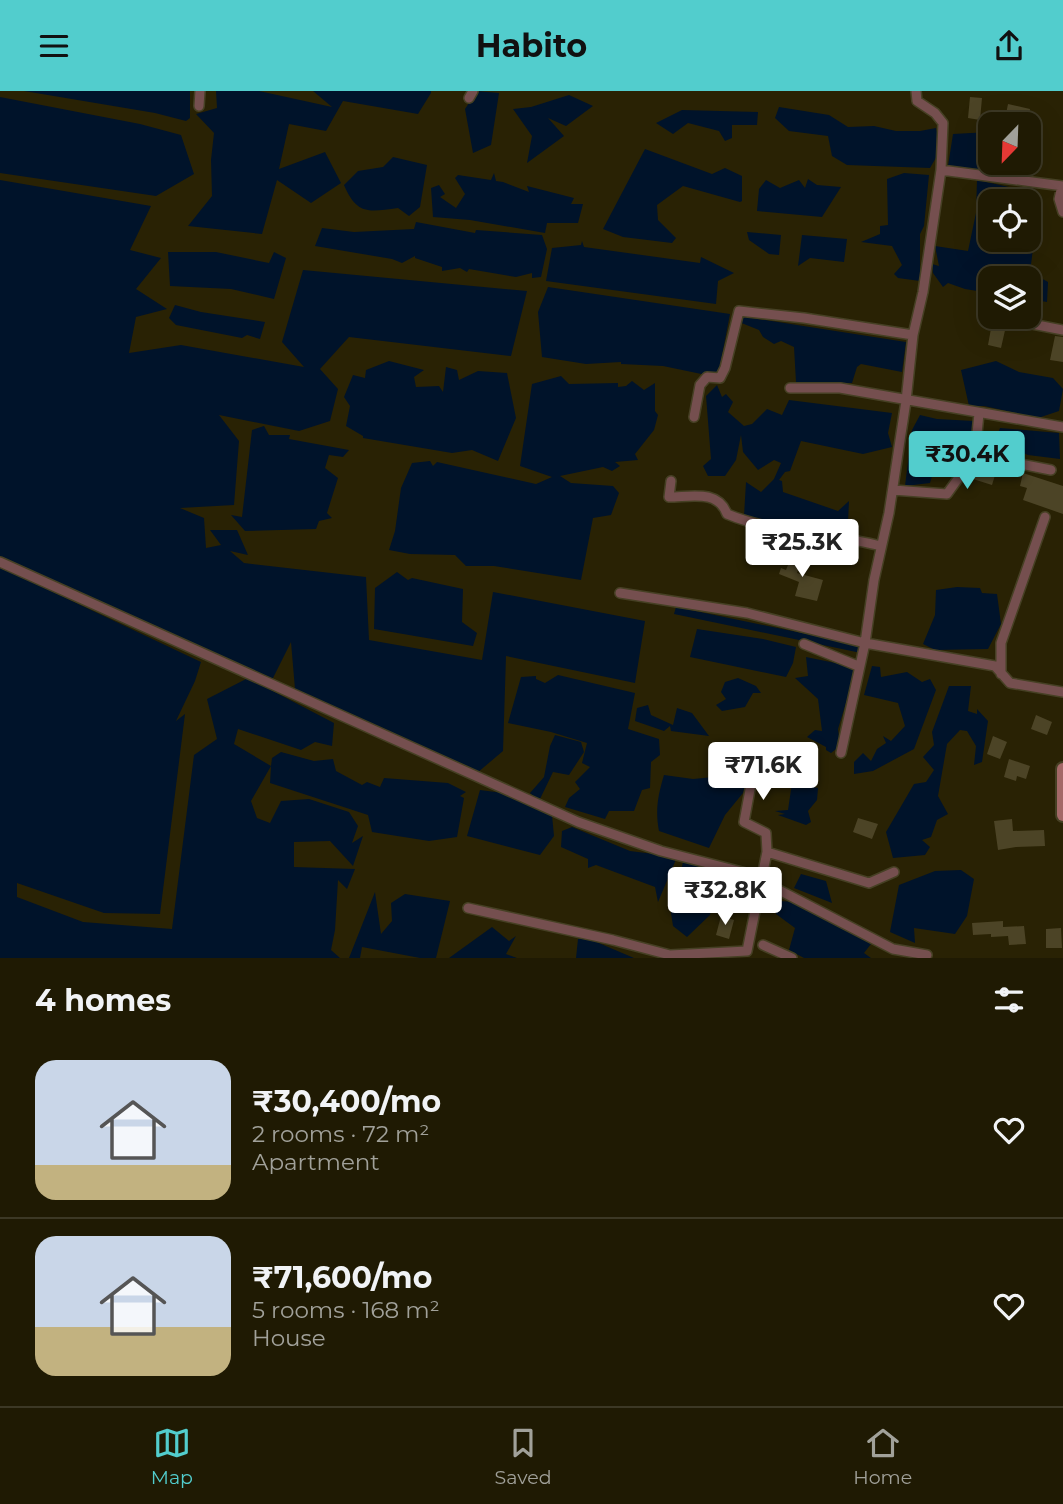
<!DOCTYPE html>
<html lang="en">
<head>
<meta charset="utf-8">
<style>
	:root { --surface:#1f1a03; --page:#2c2712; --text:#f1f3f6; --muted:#a1a19a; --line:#3c3825; --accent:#52cdcd }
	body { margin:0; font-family:Montserrat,sans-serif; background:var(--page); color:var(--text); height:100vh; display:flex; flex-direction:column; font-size:26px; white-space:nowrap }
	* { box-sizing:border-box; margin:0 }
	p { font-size:23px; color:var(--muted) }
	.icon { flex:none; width:38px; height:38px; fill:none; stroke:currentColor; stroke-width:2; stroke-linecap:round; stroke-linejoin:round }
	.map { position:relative; height:867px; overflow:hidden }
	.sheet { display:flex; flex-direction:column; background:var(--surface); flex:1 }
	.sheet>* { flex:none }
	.needle { width:46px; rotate:203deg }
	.controls { position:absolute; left:978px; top:21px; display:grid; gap:14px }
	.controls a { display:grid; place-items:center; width:63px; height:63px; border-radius:14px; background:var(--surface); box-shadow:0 7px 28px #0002,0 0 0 2px var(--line); font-size:35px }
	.price { position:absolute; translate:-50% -60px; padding:0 16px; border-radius:7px; background:#fff; color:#222; font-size:23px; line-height:46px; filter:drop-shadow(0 2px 4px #0008) }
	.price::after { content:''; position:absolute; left:50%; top:42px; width:21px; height:16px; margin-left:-10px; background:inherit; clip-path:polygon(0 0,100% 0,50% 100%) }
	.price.active { background:var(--accent); color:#111 }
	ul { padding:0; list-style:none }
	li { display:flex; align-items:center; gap:21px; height:175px; padding:0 35px }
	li+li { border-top:2px solid var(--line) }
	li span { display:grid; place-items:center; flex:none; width:196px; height:140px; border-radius:21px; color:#555 }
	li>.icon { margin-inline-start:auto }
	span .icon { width:84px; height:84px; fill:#fffc; stroke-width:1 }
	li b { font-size:30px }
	h2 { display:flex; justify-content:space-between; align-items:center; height:84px; padding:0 35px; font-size:30px }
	header { display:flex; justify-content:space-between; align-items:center; height:91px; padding:0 35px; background:var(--accent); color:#111; font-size:32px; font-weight:700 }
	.tab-bar { display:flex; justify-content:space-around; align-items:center; height:98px; border-top:2px solid var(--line); background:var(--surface); font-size:19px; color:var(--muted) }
	.tab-bar a { display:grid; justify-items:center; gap:4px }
	.tab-bar .active { color:var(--accent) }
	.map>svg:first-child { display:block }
	.water { fill:#00132a; fill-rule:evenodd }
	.building { fill:#4c4426 }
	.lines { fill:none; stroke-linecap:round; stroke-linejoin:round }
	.minor-casing { stroke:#464024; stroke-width:12 }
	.secondary-casing { stroke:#464024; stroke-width:16 }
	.minor { stroke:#754f4f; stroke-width:9 }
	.secondary { stroke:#a46868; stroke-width:12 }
</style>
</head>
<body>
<header><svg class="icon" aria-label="menu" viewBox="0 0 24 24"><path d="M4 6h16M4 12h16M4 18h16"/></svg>Habito<svg class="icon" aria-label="share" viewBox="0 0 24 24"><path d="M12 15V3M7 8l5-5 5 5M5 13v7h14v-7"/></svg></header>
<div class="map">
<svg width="1063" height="867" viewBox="0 0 1063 867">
	<rect width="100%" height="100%" fill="#292204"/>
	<path class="water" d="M24,0H190V27L186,30L155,22Z
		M216,0H259L332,16L313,0H431V2L418,23L343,10L326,40L289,33L279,78L325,61L341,92L311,112L277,89L262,143L188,135L212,105L211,69L214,42L196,23L217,17Z
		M477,0L499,2L491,54L473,62L465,18Z
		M569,4L593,15L566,35L548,27L564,45L527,72L532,45L513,18L531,16Z
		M0,6L140,33L181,44L194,83L156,105L0,82Z
		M779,16L829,24L848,36L874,35L896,40H920L936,37L941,58L930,77L847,74L832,65L828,45L789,40L775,27Z
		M682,19L758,21L757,34H732V47L725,50L719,40L688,32L673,43L656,32Z
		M990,41V72H1010L1011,84L948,75L953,43Z
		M645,58L712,83L725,77L742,85V110L740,111L683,95L657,114L658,129L676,147L672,152L623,146L603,138Z
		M393,66L427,74L420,116L409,125L398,117C368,121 357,124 344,94L358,80L383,76Z
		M494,82L496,90L503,91L529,101L527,95L574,107L571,113H583L578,132H547L545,142L470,129L433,126L431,97L439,94L445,103L440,106L456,117L465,103L455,87L458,84L491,89Z
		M904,82L929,84L924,135L920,143V190L898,187L894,183L902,174L892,155L861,151L880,143V135L888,134L887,88Z
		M808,88L817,94L841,96L822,126L757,120L759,98L766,89L780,97L799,89L805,97Z
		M0,89L151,115L130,159L161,167L136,198L167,218L136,226L129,262L181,254L304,276L282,251L303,179L527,200L511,265L349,246L320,278L338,298L330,330L299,340L219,324L239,350L234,414L180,417L204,427L206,457L221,454L210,439H237L248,464L230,460L244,472L366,486L369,549L482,569L493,501L645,530L635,592L506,565L503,660L477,682L315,611L295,598L291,551L271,591L0,465Z
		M977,89L1040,103L1030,181L1048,191L1047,211L1029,208V187H990V202L965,198L948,192L943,196L933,182L932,173L939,175L935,155L968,160L976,122ZM1029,110V149H990V110Z
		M416,131L475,142L476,139L542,144L547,158L541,186L532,187V182L516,186L469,178L467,181L460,177L442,180V176L415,167V165L402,172L392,168L315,155L322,137L354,141L414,138Z
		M747,141L781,144L779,164L769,163L749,149Z
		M802,144L847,148L844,171L810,167L798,175Z
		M582,150L584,156L700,172L701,166L734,182L718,190L716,213L546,190L552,157L581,154Z
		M168,161H216L269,172L274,161L286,167L274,208L231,198L170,195Z
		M548,196L730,223L719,280L711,285L663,275L621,273V271L586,273L542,266L538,221Z
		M175,214L201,221L265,231L260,248L247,244L242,247L176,234L169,227Z
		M739,225L906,251L902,281L861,273L857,276L852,292L796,291L794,256L781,250L774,253L763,246L759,239L739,231Z
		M389,270L424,279L414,286L416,296L439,295L443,301L446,276L457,279L459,289L478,280L507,282L516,327L498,370L472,359L452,362L363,347V345L346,335L350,315L344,306L353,284L365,287L366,279Z
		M996,270L1019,281L1053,287L1063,298L1059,320L1038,327L984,315H969L961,279Z
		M561,285L569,293L618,292V296L626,295L632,290L644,299L655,292V320L658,324L654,339L635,363L638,369L615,371L620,375L612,380L603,376L560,385L571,392L613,395L619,402L611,424L593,427L581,489L494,475H466L455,464L410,463L389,459L395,440L401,397L412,372L430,370L433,375L437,371L536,393L552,386L520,375L532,293Z
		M717,294L722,306L726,303L733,311L728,321L744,335L752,333L767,318L782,324L789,309L892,322L888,342L892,356L863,363L801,350L790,380L785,381L779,389L782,390L783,401L838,420L849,410L848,431L855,433L851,441L836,435L835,440L756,434L744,425L746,391L761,401L774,388L781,372L774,369L758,379L743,361L741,344L736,369L725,385H708L703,375L711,368L706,305Z
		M920,324L937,328L974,330L972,347L955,346L939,361L930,392L905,395L912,339Z
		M264,335L269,344H290L289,348L349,359L343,366L329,364L325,377L338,387L327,422L332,427L319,430L316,438L245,440L231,424L242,426L252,339Z
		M1000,337L1059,342L1060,368L1028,364L995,350Z
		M0,476L201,571L195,590L176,630L185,623L160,823L104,822L17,792V806L83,831L172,838L194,664L217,648L207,608L248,587L334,632L332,655L315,651L301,659L238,638L234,653L271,675L272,667L281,661L314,670L333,668L336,680L362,694L367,691L380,696L384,687L448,692L466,701L460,705L464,707L457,746L429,750L372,741L368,724L270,692L271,675L251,710L257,727L270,732L281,710L309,708L349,721L358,735L352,752L363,745L353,775L330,750L294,751V776L355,778L347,798L338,789L335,839L331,859L340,867H0Z
		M397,481L408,489L412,487L463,498L462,531L477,542L473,555L374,538L375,497Z
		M957,496L980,497L982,502L997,503L1001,533L988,558L935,559L923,553L935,524L936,499Z
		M676,516L864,555L861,562L674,523Z
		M697,538L763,548L796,556L793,572L786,586L690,566Z
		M806,566L850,575L855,582L838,638L840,655L831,662L826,659V656L807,646L815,639L822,640L818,608L795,587L808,585Z
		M872,575L880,576L881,586L907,581L922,591L930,588L936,599L914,658L873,680L854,683V671L863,662L871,670L877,658L886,652L883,645L891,650L905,635L898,612L864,604Z
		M558,584L635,602L628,638L659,648L660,664L651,671L650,697L642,699L634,720H609L605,728L565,716L569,707L580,698L575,691L590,676L582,672L587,652L551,641L508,632L521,586L536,585V588L545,592Z
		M738,587L756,595L761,602H753L745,616L722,620L716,614L726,608L721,601L725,591Z
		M949,595H971L968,620L977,623V618L988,630L982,671L974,674L976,655L967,640L960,639L947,653L938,705L948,723L937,729L931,746L922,749L930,756L925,764L893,767L886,741L914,693L926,691L934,679L923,666L934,654L932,641Z
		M648,614L651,624L673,634L677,617L692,622L709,645L671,640L670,635L664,640L635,630L637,617Z
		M555,644L581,651L584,661L569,684L553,681L540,708H537L530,702L544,686L550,655Z
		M711,669L730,679L749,682L743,702L725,724L709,757L659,740C655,719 658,704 664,684L693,688L714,686Z
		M792,692L818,697L817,709L808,720L811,731L806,734L778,724L785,723L775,720L788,719Z
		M480,699L503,702L552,724L554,745L540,764L467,745Z
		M572,736L630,760L677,766L658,811L655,796L596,774L588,777V768L561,756L562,740Z
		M683,771L720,781L710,824L687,846L673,835L671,822Z
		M720,779L749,793L756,791L752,811L721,812L724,784Z
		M961,779L974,788L967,825L955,843L914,837L915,852L890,841L899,794L935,780Z
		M801,783L826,790L832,812L794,797Z
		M375,801L381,843L392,830L391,812L405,803L450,810L436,867H420L362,856L360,867H349Z
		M776,810L801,811L871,853L864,862L871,867H804L789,859L795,837L776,823Z
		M492,836L509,850L516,845L506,863L517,867H449Z
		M587,847L634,867H576L578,848Z"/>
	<path class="building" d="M970,6L982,7L980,29L968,27Z
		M1008,13L1030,18L1028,33H1004Z
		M992,232L1006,235L1001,257L988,254Z
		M1055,245L1063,246V271L1050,269Z
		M976,375L996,381L992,394L973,388Z
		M1023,382L1063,395V423L1023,409L1027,397L1020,395Z
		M794,459L804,463L797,482L823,489L817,510L795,505L799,491L779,483L781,477L786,479Z
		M1036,624L1052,631L1047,644L1031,638Z
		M993,645L1007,651L1000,668L987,663Z
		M1009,668L1030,675L1026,688L1017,685L1016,690L1004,686Z
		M858,727L878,733L872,748L853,741Z
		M1012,728L1013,740L1044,739L1045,755L1016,756L998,759L994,730Z
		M721,825L734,829L729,848L716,844Z
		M1003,830V836L1024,835L1026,853L1009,854L1008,845L991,846V843L973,844L972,832Z
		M1061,837L1062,857H1046V838Z"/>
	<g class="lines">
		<defs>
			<path id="minor" d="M916,0L917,10L935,22L943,32L941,79
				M469,7L473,0
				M199,15L200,0
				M1062,95L1059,108L1063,121
				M983,223L990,225
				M996,226L1063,239
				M913,244L923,201L941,79L1063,95
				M790,297H840L1063,336
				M694,326L700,294L707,286L720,287L725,277L739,220L804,227L913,244L906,310L889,422L874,489L865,552L841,662
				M975,364L1051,379
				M671,390L669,406C690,406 718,398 727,423C775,443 831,442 881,455
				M893,399L947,403L975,364L979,322
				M0,471L578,731L661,760L746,782L893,858L927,864
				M620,502L747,522L865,552L995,575L1010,592L1063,601
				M804,553L858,575
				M1001,583V552L1045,426
				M743,657L752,688L744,731L766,742L767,761
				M468,817L613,849L670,864L747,860L767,761L869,792L894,781
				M763,854L792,867"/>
			<path id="secondary" d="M1063,678V724"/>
		</defs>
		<use href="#minor" class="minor-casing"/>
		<use href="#secondary" class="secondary-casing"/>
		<use href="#minor" class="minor"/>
		<use href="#secondary" class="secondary"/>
	</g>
</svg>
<div class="controls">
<a><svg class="needle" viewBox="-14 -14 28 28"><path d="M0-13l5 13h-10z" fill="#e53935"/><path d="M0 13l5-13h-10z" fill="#a1a19a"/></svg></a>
<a><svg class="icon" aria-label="locate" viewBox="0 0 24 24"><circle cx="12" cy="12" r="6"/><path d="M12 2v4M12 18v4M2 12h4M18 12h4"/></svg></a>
<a><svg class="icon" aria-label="layers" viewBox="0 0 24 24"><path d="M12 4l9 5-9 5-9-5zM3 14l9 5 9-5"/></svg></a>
</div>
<b class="price active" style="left:967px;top:400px">₹30.4K</b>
<b class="price" style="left:802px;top:488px">₹25.3K</b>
<b class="price" style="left:763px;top:711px">₹71.6K</b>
<b class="price" style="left:725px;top:836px">₹32.8K</b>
</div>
<section class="sheet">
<h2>4 homes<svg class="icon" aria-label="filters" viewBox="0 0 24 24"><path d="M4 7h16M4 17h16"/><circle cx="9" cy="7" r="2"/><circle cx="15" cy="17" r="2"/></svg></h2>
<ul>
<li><span style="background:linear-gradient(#c9d6e8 75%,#c2b280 0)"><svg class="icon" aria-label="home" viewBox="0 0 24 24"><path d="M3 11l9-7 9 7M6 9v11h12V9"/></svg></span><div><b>₹30,400/mo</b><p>2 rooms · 72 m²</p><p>Apartment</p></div><svg class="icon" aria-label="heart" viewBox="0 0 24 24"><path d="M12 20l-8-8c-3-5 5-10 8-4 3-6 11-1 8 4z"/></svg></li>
<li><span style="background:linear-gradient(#c9d6e8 65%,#c2b280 0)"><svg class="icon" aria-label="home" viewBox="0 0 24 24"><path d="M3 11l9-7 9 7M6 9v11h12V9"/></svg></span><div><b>₹71,600/mo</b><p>5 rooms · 168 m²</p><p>House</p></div><svg class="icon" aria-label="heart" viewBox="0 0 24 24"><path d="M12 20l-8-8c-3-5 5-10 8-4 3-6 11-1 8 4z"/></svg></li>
</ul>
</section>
<nav class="tab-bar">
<a class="active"><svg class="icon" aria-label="map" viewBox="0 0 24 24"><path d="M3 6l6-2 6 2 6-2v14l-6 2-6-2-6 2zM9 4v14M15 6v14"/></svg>Map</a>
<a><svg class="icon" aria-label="saved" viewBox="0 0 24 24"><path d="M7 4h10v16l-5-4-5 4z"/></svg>Saved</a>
<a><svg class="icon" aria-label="home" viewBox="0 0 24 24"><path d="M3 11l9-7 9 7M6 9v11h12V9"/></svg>Home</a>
</nav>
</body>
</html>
